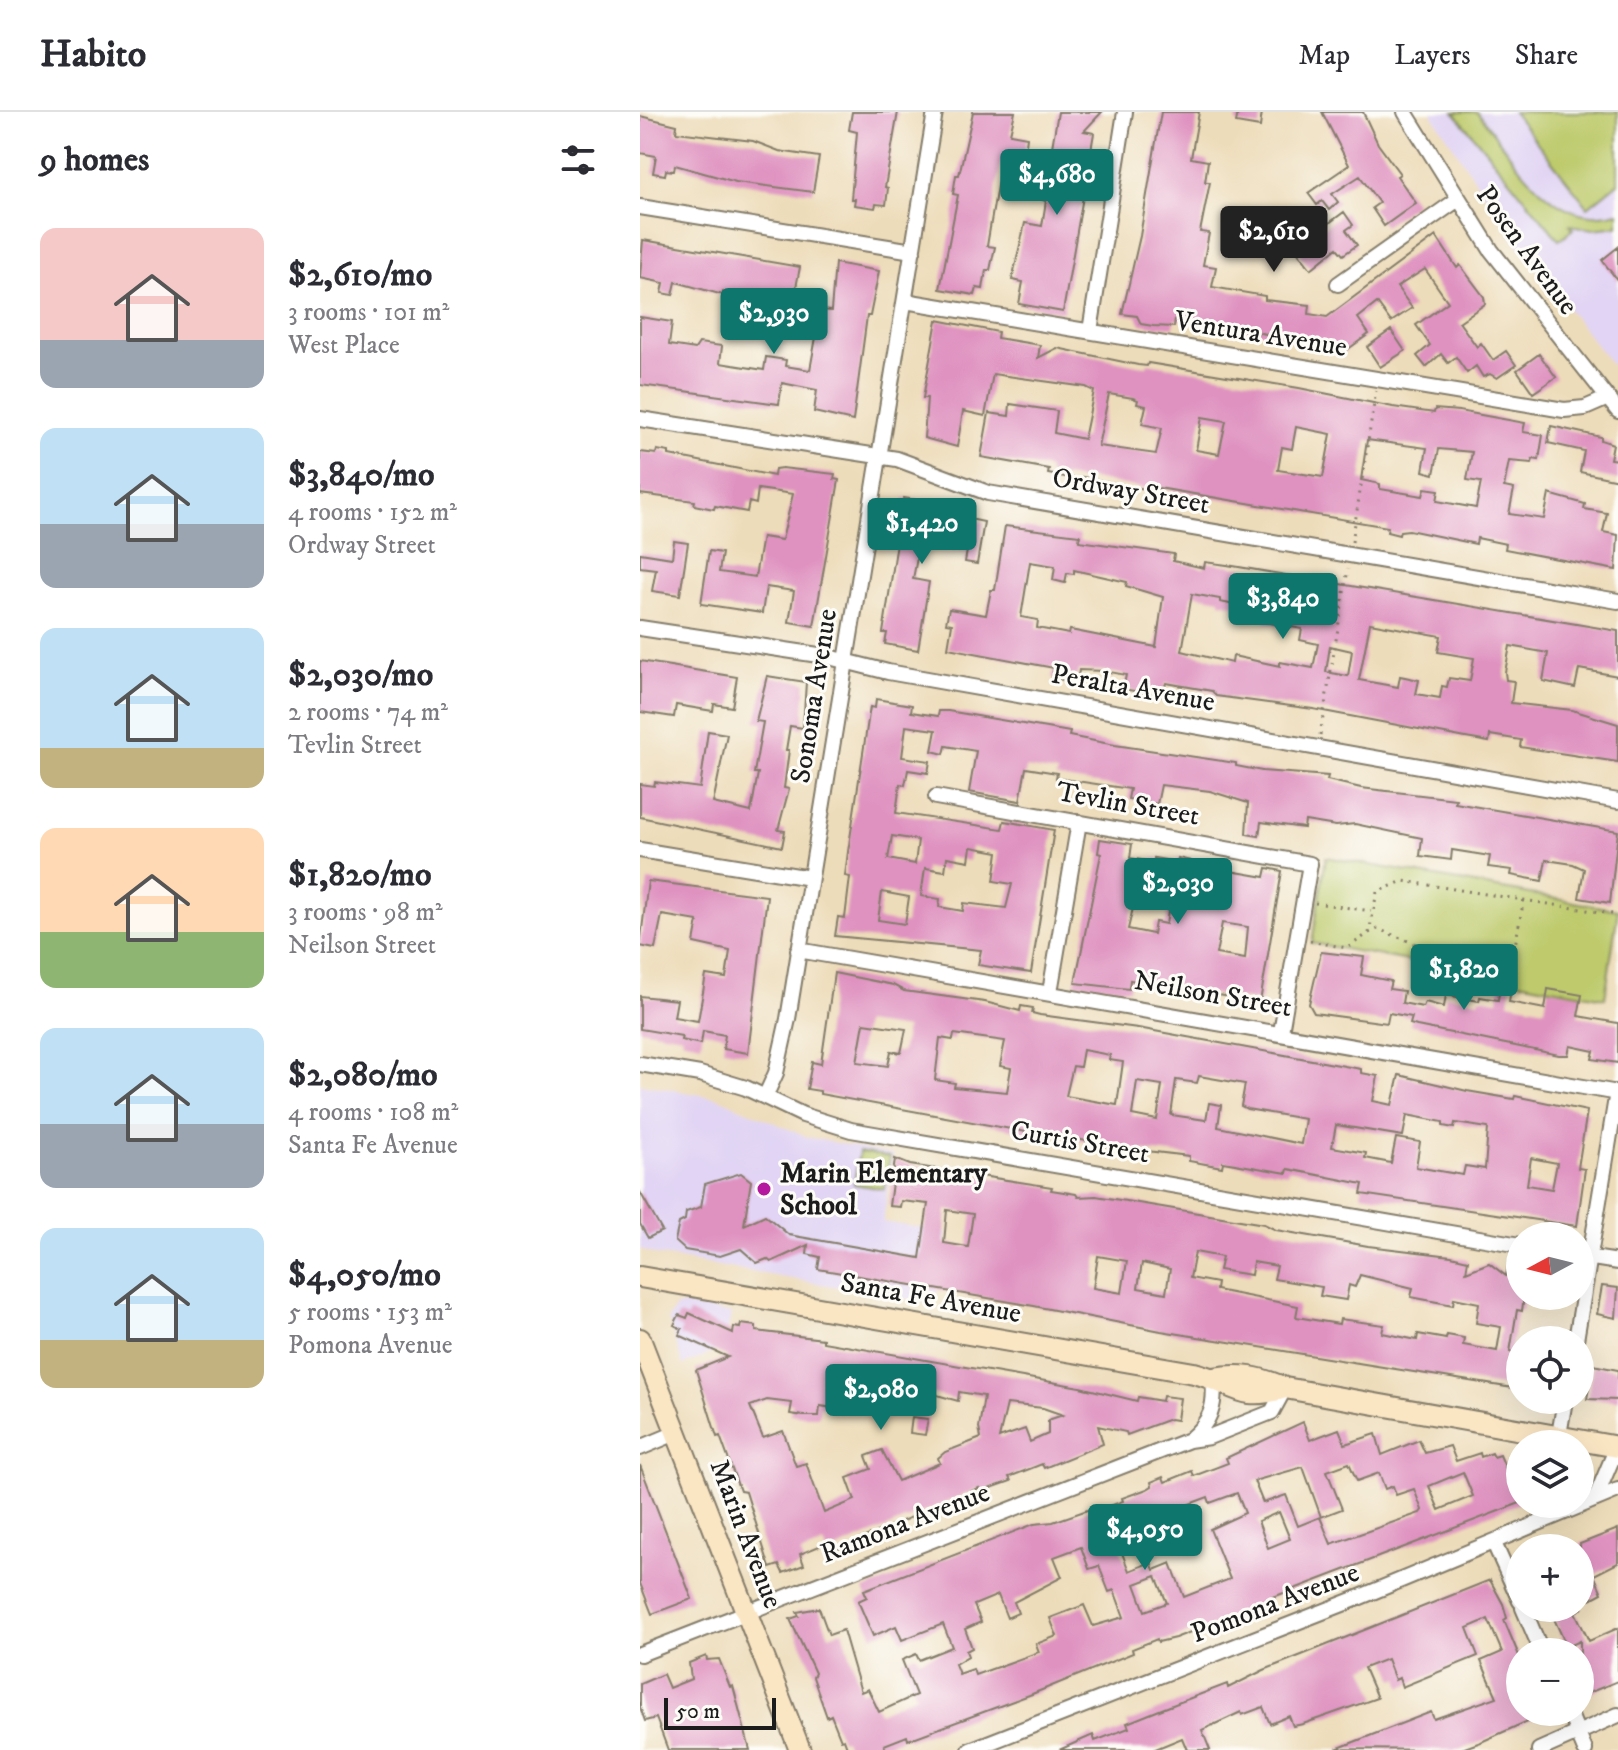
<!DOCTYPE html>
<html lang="en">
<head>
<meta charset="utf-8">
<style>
	:root { --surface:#fff; --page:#f2f2f3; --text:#2b2b33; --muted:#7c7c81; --line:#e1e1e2; --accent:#0f766e }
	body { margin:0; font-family:"IM FELL DW Pica",serif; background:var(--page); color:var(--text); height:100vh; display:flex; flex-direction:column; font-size:30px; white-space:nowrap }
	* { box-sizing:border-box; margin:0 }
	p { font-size:26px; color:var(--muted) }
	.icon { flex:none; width:44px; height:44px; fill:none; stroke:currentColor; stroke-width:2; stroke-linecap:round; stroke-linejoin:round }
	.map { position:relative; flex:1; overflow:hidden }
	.drawer { display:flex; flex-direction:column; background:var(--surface); width:640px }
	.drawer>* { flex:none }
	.needle { width:52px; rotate:263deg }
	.tools { position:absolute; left:866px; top:1110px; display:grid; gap:16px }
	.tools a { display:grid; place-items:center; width:88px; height:88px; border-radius:50%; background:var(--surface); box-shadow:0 8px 32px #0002; font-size:40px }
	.scale { position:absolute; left:24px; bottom:20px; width:112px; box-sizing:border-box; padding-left:8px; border:4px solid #1c1c1c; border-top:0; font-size:22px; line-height:28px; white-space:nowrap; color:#1c1c1c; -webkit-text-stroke:6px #fdfcf7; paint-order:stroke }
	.price { position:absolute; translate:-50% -68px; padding:0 18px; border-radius:8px; background:var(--accent); color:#fff; font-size:26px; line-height:52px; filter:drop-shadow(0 2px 4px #0008) }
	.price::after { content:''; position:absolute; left:50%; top:48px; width:24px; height:18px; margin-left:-12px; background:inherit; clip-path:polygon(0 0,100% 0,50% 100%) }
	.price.on { background:#222; color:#fff }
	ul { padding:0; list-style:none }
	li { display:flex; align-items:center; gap:24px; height:200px; padding:0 40px }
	li span { display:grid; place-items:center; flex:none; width:224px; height:160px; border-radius:16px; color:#555 }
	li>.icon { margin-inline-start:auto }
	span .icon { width:96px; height:96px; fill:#fffc; stroke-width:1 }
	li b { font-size:34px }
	h2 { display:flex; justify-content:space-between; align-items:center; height:96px; padding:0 40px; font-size:34px }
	header { display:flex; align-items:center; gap:48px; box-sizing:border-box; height:112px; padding:0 40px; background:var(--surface); border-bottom:2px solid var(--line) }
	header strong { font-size:38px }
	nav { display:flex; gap:44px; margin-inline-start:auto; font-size:28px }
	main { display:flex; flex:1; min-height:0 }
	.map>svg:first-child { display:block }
	.built { fill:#e1d4f4 }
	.park { fill:#beca6c; stroke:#6d7344; stroke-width:2 }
	.building { fill:#df92c0; fill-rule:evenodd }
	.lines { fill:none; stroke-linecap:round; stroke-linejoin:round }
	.street-casing { stroke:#847c6a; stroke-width:18 }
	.secondary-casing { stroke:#847c6a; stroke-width:24 }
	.path { stroke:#847c6a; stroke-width:3; stroke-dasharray:2 6; stroke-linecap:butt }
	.street { stroke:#fff; stroke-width:14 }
	.secondary { stroke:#fbe6c4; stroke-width:20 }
	.poi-dot { fill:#b5179e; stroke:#fdfcf7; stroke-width:3 }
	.labels { text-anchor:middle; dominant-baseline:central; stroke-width:6; stroke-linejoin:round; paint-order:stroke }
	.street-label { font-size:28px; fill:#1c1c1c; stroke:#fdfcf7 }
	.poi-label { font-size:28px; font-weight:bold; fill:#1c1c1c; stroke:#fdfcf7; text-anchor:start }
</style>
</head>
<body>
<header>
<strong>Habito</strong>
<nav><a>Map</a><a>Layers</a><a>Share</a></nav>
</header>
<main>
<section class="drawer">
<h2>9 homes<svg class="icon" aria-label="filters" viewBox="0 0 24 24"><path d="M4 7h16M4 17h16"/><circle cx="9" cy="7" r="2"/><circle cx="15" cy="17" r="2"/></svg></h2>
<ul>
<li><span style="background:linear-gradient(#f6c9c9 70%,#9aa5b1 0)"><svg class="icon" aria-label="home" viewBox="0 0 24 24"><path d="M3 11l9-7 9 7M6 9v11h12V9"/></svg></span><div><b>$2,610/mo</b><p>3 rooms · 101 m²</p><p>West Place</p></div></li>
<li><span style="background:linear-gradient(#bfe0f5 60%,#9aa5b1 0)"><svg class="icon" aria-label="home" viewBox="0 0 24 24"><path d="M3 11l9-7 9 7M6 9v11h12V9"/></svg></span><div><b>$3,840/mo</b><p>4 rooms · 152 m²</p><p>Ordway Street</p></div></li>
<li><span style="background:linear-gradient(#bfe0f5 75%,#c2b280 0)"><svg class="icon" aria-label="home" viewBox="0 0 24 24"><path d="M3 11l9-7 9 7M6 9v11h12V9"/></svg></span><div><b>$2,030/mo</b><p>2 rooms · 74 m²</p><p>Tevlin Street</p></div></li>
<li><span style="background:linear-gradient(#ffd9b3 65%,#8fb573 0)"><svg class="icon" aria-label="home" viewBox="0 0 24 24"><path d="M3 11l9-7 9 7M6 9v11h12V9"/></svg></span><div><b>$1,820/mo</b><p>3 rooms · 98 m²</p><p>Neilson Street</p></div></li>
<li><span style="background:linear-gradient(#bfe0f5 60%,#9aa5b1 0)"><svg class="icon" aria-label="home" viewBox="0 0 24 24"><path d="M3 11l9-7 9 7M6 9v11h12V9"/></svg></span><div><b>$2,080/mo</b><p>4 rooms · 108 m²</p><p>Santa Fe Avenue</p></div></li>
<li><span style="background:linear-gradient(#bfe0f5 70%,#c2b280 0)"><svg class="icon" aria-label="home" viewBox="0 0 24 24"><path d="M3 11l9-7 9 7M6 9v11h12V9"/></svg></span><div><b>$4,050/mo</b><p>5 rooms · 153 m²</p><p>Pomona Avenue</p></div></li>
</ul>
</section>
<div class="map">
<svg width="978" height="1638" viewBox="0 0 978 1638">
	<rect width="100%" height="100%" fill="#fdfcf7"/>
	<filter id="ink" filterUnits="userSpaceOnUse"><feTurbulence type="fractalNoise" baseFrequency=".0125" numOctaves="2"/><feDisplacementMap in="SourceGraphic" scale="16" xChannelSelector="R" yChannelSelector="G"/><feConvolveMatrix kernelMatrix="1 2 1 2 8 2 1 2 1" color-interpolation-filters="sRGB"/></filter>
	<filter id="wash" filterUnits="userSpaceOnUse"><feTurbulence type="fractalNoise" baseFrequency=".006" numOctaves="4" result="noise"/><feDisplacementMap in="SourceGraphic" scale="32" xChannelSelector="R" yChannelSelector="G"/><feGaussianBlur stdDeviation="1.8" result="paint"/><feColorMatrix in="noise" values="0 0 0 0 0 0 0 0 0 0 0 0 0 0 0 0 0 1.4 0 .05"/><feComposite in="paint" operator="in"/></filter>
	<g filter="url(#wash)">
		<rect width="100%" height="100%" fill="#eddcb9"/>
		<path class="built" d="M791,0H978V261L875,129Z
			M0,972L78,986L167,1025L253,1043L243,1110L307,1120L295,1192L16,1143L0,1137Z
			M45,1193L91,1202L84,1236L43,1253L28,1207L36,1195Z"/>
		<path class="park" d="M814,0H837C872,42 912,120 978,100V114L953,117L930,113L933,117L919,128Z
			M873,0H978V71L948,95Z
			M686,745L978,798L965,886L672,831Z
			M219,1040L250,1045L244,1077L214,1072Z"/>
		<g id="blocks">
			<path class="building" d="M212,0H258L245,75L248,76L246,93L236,92L235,96L214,93L215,87H211L217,20L209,18Z
				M333,0H375L370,22L387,25L384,48L366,44L365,51L361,50L347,134L355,135L350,158H346L343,177L337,176L335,183L300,177L318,83L313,82L316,63H319Z
				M418,0H462L444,19L454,21L423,200L379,192L383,170L372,168L385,111L402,114L406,89L403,88Z
				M521,0H559L551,46L568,49L565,70H570L560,120L569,121L563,153L576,155L572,175L625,184V188L670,193L669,202L687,205L796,124L817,156L820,153L844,185L845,192L819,210L837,235L841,231L853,248L866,239L876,253L857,266L850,262L843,265L836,254L827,261L816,245L808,251L801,242L786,255L777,244L790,233L776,213L808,190L785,157L757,175L772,196L751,210L737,191L718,206L729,222L700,243L695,237L650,229L651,226L535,207L534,215L513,214L501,212L497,204L482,202L500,124Z
				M598,0H622L620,15L596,11Z
				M682,0H723L738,32L760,62L757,64L776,91L744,114L732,96L739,91L720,64L692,82L698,90L689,98L682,89L677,93L668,81L709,53Z
				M0,4L37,13L36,20L113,29L139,39L179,45L173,80L96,70L35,53L34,59L26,58L25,63L13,61L16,44L0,41Z
				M704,100L713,113L706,118L717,133L703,143L697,136L671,157L648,127L655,122L651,118L668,108L677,120Z
				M3,128L160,155L154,186L147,185L146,191L83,180V183L36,170L33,183L22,181L24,171L0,166Z
				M978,135V169L962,148Z
				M195,151L239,159L230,204H227L213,309L174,300L177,278L142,271L139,292L0,273V205L32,210L29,233L55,237L59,231L82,234L80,251L124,258L126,245L146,248L145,254L170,258L181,198L191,199Z
				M297,208L358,220L357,226L400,233L398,246L417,236L498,253L507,254L508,251L659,276L753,295L794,301L795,297L819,299L885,311L883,320L903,323L899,348L893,347L892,351L869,349L864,375L874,377L869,402L904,407L909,382L945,392L944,397L967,401L963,420L978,423L976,458L865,437L866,432L837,426L836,432L769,418L760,419L759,423L747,420L748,415L518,376L517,379L500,376L442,365V368L408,362L409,357L341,345L349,301L369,304L370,292L417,299L414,321L444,327L454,279L446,275L353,262L345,304L323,299L317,335L284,326L287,286H283ZM469,282L493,286L498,288L497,292L506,294L502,312L522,316L516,342L458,334ZM562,305L586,309L579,342L556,338ZM656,315L691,322L683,365L638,358L642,335L652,337ZM727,328L787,336L783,359L794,362L799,337L832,340L827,368L841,370L836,396L797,389L799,378L785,376L783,384L740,377V372L721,368Z
				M751,218L765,239L740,255L727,235Z
				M899,242L916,265L893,281L877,258Z
				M911,314L961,325V328L973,332L970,347L978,348V368L940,360L944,339L908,331Z
				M17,338L29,340V343L134,364L135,357L142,356L195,362L194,367L199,368L174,514L149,510L154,479L126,475L122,501L61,492L69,439L82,441L79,460L115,465L122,425L142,428L153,382L118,377L116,392L109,390L107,400L75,394L74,397L54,393L55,389L0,382V340L16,342Z
				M264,386L288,390L287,398L344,410L337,452L325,450L327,439L279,435L273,467L289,470L278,538L245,532L247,521H243Z
				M365,414L440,423L439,429L534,442L533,449L564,456L565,450L587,453L978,519V564L939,557L935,576L903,569L908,541L870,534L865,560L866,568L874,569L871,591L932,598L978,612V650L880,635L881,628L850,623L849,630L826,626L673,597L576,584L572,579L526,571L522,584L483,577L486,563L464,559L439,558L438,564L431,563L430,569L412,566L414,556L308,536L312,512L306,511L309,497L346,503L351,478H355ZM390,450L415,454L413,468L425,471L427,461L434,462V458L487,470L486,474L523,485L516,535L430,518L429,522L397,516L398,508L381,505ZM552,482L580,487V490L595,493L594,498L626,504L625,510L662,517L660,528L678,532L673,556L640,550V554L593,544L592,551L542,539ZM730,511L801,524L798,540L834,546L830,569L809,566L807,575L802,574L800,586L776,582L779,568L760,564L758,575L719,568ZM690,534L712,539L708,564L686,560Z
				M34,429L48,431L40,483L12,479L16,457L0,455V441L32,446Z
				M0,549L97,565L92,595L74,592L73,599L36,593L34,605L0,600Z
				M127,564L166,570L163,616L150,614L146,638H149L144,676L149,677L138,718L145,719L142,735L0,705V672L14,674L15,670L60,676L68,619L87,622L73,691L111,700L118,661H114L123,610L116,609Z
				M236,587L272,593L271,600L298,604L299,599H308L430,620L429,624L475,633L596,651V654L622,659L688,664L687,668L721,676L816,687L815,691L978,719L970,791L939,786L944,757L933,752L906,748L902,769L871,763L872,758L848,755L850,744L812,738L811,748L780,744L782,726L715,712L696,714L665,709L664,716L621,710L619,724L606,722L608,691L570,679L521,673L517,692L488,687L490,677L416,666L417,661L386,656L380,689L329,680L336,639L306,634L304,642L292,639L296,618L266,614L262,645L290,649L288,661L268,658L265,673L260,672L256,701L362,717L364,709L414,718L391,861L338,853L341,838L195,824L198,805L205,806L210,765L205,764L208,740L230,595L235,596ZM252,724L278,728L275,752L248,747ZM331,735L358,740L354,769L372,772L366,796L324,791L323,799L299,795L300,787L281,784L285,756L305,759L307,745L329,749ZM242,780L269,785L265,812L238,808Z
				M460,727L492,732L490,746L514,750V746L537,750L538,746L551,749L550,752L625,765L627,756L642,759L620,890L490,868L489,877L435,871L461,742L458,741ZM499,771L532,776L526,812L515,810L513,822L488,817ZM582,811L608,815L605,847L576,842Z
				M8,769L127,784L108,941L83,937L85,923L63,919L61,932L41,928L42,924L0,917V884L37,888L34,905L58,909L66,863L86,866L90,839L54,831L58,809L22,803L15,837L0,834Z
				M681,840L724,845L721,863L751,869L749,877L764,879L762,891L783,895L785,890L804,895L806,883L839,889L840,885L858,888L860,874L871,876L869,890L905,897L908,877L942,883L938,904L978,911V951L952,947L954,939L930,934L928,943H919L777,914L770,912L772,905L749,901L747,911L674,901L669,892Z
				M194,861L253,873L264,879L345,890L380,899L381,894L393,896L392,901L400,903L498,916L721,957V961L738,964L733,989L752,993L759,963L827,979L874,987L875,984L947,999L938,1056L945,1057L937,1114L721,1082L723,1072L648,1057L647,1061L583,1050L582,1055L549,1049V1044L472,1035L403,1019L392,1021L180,982V979L167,977L172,950L181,952ZM224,911L266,917L261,941L251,939L248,954L217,950ZM314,922L365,929L360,954L371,956L367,980L314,975L315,971L295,968L300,926L313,928ZM443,938L470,943L469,948L483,950L477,993L426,984L433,954L440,955ZM559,964L605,972L601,994L607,997L665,1007L661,1032L578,1015L581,993L569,991L566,1008L531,1003L536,968L557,971ZM497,969L522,973L517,1008L492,1003ZM767,1003L803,1010V1014L814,1016L815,1011L848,1016L845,1057L825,1054L823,1063L776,1055L780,1030L756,1026L751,1051L725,1046L726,1041L692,1035L696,1013L763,1024ZM891,1046L917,1051L912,1077L887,1073Z
				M255,1047L270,1053L412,1075L411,1078L436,1082L438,1085L456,1084L624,1112L636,1118L728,1134L811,1144L828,1148L826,1160L849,1151L866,1164L868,1154L880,1156V1184H884L882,1199L877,1198L870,1240L878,1242L873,1276L521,1219L394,1194L178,1157L180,1145L167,1142L168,1133L131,1150L127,1147L117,1151L101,1137L80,1144L45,1138L35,1129L39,1111L45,1108L46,1100L61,1095L65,1072L101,1061L111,1069L104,1113L125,1103L149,1123L280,1146L288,1092L261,1089L260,1095L249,1094ZM307,1098L333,1102L328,1135L304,1131ZM555,1140L582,1145L579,1158L611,1163L613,1150L637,1154L634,1167L682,1175L680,1184L706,1188L709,1173L715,1175L720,1163L773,1176L771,1185L813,1193L814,1186L839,1191L836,1211L861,1215L857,1239L823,1233L824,1226L807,1223L806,1227L778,1222L777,1228L742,1221L744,1213L700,1207L699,1212L656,1205L658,1194L576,1178L577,1171L550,1166ZM458,1144L487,1149L482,1181L453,1176ZM502,1151L530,1157L526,1181L498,1176Z
				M0,1080L22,1119L8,1126L0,1112Z
				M962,1174L978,1176L976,1206L957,1202Z
				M49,1201L93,1221L94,1215L100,1216L101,1212L116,1214V1219L183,1227V1230L440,1275L497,1289L498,1285L522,1289L523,1284L540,1286L537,1308L530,1307L487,1323L486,1320L458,1314L463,1332L404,1356L402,1352L369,1365L371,1369L340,1380L339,1376L188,1441L184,1432L160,1442L164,1453L143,1461L139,1453L130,1456L106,1380L100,1379L80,1324L77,1325L56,1258L88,1245L39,1223L42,1217L34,1213L39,1203L47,1206ZM265,1274L318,1289L319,1280L344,1284L339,1316L341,1326L305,1340L298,1346L300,1351L258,1369L242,1338L226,1344L231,1357L207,1366L215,1388L184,1401L166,1351L156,1354L143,1319L123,1326L110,1294L127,1288L152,1291L150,1302L163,1304H179L180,1294L206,1298L207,1291L261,1296ZM367,1292L403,1296L423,1303L408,1308V1322L390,1330L385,1317L359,1326Z
				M953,1253L978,1258V1288L947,1287Z
				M272,1305L288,1307L285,1323L270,1321Z
				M663,1310L670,1328L699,1317L705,1332L736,1322L742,1343L779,1328L785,1341L810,1334L816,1349L840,1341L841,1345L852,1341L854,1345L860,1343L875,1379L880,1377V1391L628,1487L562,1519L561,1516L535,1526L518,1530L517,1527L492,1537L493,1541L392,1582L268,1628L267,1624L244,1633L246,1638H208L204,1627L201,1628L191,1603L187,1605L173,1565L175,1561L150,1507L159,1504L157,1500L179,1496L189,1523L203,1518L221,1580L228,1577L239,1600L276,1583L262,1548L276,1542L279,1548L312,1535L303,1512L262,1528L256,1514L233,1524L218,1489L227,1485L224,1478L394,1412L413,1410L453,1396L454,1400L483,1389L482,1386L507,1377L512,1374L511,1370L523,1365L525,1370L552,1359L554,1364L588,1351L586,1346ZM709,1351L717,1369L739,1361L745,1377L753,1374L756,1383L774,1377L782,1398L780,1401L691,1432L680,1405L658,1414L646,1383L623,1391L614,1369L663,1355L681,1405L702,1397L687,1359ZM823,1360L833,1384L799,1398L789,1374ZM597,1381L605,1401L570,1417L590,1467L544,1485L531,1451L514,1458L511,1450L489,1459L477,1428L522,1410L534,1439L555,1432L541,1395L568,1385L570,1391ZM639,1400L650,1427L628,1436L618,1409ZM441,1435L449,1457L459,1454L469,1480L474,1478L484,1505L453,1514L444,1493L410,1506L417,1524L396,1532L399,1540L335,1563L333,1557L319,1562L315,1552L328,1544L326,1539L332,1536L325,1517L341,1510L334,1493L358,1483L367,1506L378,1501L374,1490L422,1465L414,1445ZM516,1464L527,1491L505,1499L495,1472Z
				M0,1353L52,1487L12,1502L0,1471Z
				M978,1417V1451L954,1463L962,1481L947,1489L940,1474V1432Z
				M850,1468L863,1492L867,1506L864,1508L880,1546V1600H908L841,1630L819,1638L696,1637L791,1600L794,1607L857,1585L841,1549L862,1540L848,1507L827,1516L838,1544L762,1575L759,1566L755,1568L747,1547L724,1556L737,1586L663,1612L653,1614L649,1604L630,1612L623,1595L602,1603L601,1600L562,1618L570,1638H547L542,1626L513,1638H419L453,1623L455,1629L489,1616L487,1611L522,1597L587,1572L588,1576L624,1558Z
				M909,1496H943L935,1500L949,1529L978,1516V1569L946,1582L940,1568V1529L927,1535Z
				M66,1544L67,1548L79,1547L90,1575L93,1574L110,1638H28L16,1606L5,1609L0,1595V1572L23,1562L29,1576L51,1567L49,1551Z"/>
		</g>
	</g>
	<g filter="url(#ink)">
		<use href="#blocks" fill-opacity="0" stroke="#847c6a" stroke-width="2"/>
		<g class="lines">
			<defs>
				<path id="street" d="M765,0L851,138L978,299
					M0,95L273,139
					M698,172L817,88
					M265,189L924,298L945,296L968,286
					M450,219L485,0
					M0,307L257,347L348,381L978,489
					M0,516L185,544L248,560L978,689
					M296,685L670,752L641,920
					M0,738L170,766
					M158,838L978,981
					M410,880L439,710
					M0,952L60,962L106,976L163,1003L211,1018L880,1133
					M125,985L136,961L148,907L295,0
					M940,1144L978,1150
					M936,1228L977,980
					M919,1323L925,1288
					M549,1328C571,1310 576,1294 573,1266
					M0,1336L36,1321
					M956,1385L977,1335
					M854,1431L880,1489
					M883,1496L902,1540
					M0,1542L549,1328L569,1325L632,1300L645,1276
					M929,1600L945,1638
					M330,1638L713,1488L978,1378
					M899,1638L978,1603"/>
				<path id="secondary" d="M0,1165L554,1261C595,1271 598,1291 645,1276
					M0,1227L160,1638
					M573,1266C601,1261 619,1265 645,1276L978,1335"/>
			</defs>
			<use href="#street" class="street-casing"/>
			<use href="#secondary" class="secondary-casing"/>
			<path class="path" d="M712,430L736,279
				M680,623L708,457
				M675,791L731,799
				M729,821L738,817L778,833L872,849L884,787
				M670,829L707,836L729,821L737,780L763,769L978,803"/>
			<use href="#street" class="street"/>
			<use href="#secondary" class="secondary"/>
		</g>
	</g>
	<circle class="poi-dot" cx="124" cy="1077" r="8"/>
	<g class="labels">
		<g class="street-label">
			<text transform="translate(887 138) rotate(54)">Posen Avenue</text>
			<text transform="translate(621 222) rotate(9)">Ventura Avenue</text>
			<text transform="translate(491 379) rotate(10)">Ordway Street</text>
			<text transform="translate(493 576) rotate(10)">Peralta Avenue</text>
			<text transform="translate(174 584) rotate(-81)">Sonoma Avenue</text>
			<text transform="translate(488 692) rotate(10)">Tevlin Street</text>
			<text transform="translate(573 882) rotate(10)">Neilson Street</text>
			<text transform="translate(440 1030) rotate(10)">Curtis Street</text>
			<text transform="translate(291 1186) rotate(10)">Santa Fe Avenue</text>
			<text transform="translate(265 1411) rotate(-21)">Ramona Avenue</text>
			<text transform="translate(106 1422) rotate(69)">Marin Avenue</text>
			<text transform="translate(635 1491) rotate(-21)">Pomona Avenue</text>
		</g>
		<g class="poi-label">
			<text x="140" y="1061">Marin Elementary<tspan x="140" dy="32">School</tspan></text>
		</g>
	</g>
</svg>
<div class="tools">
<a><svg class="needle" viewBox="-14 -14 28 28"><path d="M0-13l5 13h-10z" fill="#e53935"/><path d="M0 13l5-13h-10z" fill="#7c7c81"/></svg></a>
<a><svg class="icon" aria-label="locate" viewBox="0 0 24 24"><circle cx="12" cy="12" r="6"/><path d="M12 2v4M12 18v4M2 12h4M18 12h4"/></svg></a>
<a><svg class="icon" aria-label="layers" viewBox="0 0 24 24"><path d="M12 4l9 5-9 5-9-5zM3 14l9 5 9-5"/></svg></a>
<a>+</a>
<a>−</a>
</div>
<div class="scale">50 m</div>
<b class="price" style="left:417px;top:105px">$4,680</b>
<b class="price on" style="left:634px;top:162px">$2,610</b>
<b class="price" style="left:134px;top:244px">$2,930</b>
<b class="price" style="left:282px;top:454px">$1,420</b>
<b class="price" style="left:643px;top:529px">$3,840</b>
<b class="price" style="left:538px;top:814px">$2,030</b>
<b class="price" style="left:824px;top:900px">$1,820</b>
<b class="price" style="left:241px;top:1320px">$2,080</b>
<b class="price" style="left:505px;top:1460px">$4,050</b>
</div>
</main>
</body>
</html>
